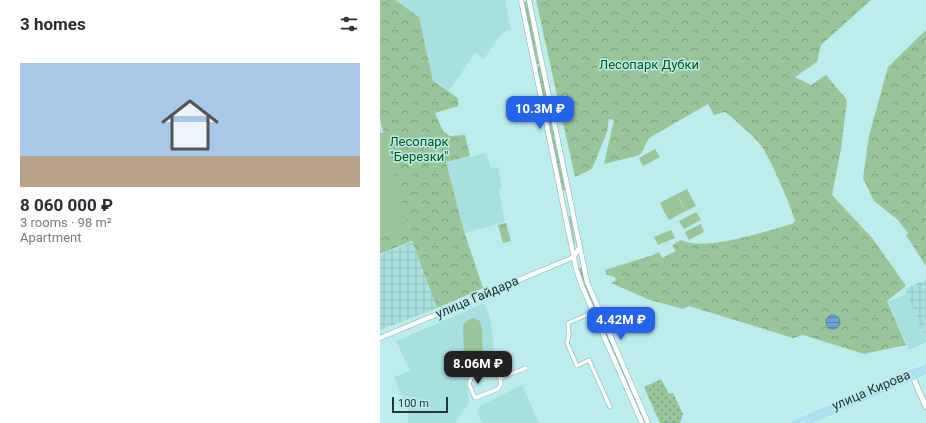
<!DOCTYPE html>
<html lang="en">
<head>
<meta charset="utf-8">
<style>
	:root { --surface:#fff; --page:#f7f7f7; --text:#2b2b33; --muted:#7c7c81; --line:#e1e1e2; --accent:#2563eb }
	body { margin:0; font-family:Roboto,sans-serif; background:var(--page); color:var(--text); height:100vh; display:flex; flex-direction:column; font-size:15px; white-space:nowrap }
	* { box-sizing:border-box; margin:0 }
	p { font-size:13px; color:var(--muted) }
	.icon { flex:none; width:22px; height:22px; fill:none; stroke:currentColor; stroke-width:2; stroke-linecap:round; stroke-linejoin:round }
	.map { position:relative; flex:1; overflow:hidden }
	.sheet { display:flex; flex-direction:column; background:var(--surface); width:380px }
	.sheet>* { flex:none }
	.scale { position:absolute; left:12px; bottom:10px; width:56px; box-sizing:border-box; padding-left:4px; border:2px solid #243636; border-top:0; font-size:11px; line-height:14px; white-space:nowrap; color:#243636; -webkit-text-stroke:3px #bdecec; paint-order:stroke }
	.price { position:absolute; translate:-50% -34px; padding:0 9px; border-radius:8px; background:var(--accent); color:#fff; font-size:13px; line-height:26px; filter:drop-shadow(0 1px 2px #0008) }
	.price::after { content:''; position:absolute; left:50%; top:24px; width:12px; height:9px; margin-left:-6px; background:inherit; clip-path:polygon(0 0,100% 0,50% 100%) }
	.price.current { background:#222; color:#fff }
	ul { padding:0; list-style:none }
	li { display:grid; align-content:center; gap:8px; height:212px; padding:0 20px }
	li+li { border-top:1px solid var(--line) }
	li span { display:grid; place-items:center; height:124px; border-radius:0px; color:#555 }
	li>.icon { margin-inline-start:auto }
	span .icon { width:72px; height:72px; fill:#fffc; stroke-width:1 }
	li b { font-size:17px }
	h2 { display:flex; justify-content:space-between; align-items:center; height:48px; padding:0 20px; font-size:17px }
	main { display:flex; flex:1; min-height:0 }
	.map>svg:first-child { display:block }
	.built { fill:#a8e0e0 }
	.industrial { fill:url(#industrial-grid) }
	.grass { fill:url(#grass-dots) }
	.forest { fill:url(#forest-crowns) }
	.park { fill:url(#park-tufts) }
	.pitch { fill:#9ac59a }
	.water { fill:url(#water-rules); stroke:#5682a5 }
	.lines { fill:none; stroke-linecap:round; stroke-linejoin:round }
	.minor-casing { stroke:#7facac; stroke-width:4.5 }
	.tertiary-casing { stroke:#7facac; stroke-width:5.5 }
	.secondary-casing { stroke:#7facac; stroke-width:6 }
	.primary-casing { stroke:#fff; stroke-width:6 }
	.minor { stroke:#fff; stroke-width:3.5 }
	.tertiary { stroke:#fff; stroke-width:4.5 }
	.secondary { stroke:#fff; stroke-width:5 }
	.primary { stroke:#ace1f2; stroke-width:5.5 }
	.labels { text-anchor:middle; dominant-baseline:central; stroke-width:3; stroke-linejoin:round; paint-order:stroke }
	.park-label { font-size:13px; fill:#045713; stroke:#bdecec }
	.street-label { font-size:13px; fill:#243636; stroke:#bdecec }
</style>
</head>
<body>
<main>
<section class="sheet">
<h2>3 homes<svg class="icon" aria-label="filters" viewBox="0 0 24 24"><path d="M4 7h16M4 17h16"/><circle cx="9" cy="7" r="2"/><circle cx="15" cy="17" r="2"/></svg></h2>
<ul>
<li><span style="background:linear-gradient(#a9c7e8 75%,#b9a48a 0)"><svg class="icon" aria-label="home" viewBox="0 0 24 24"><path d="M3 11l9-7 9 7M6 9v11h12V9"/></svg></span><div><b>8 060 000 ₽</b><p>3 rooms · 98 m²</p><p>Apartment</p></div></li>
</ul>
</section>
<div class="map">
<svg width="546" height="423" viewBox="0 0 546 423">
	<defs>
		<pattern id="industrial-grid" width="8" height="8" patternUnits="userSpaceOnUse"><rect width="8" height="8" fill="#a8e0e0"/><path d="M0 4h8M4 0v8" fill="none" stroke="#90c1c1"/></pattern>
		<pattern id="grass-dots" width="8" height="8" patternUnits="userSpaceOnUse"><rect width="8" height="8" fill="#9ac59a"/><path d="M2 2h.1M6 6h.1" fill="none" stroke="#7da17e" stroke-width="1.8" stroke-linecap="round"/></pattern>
		<pattern id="forest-crowns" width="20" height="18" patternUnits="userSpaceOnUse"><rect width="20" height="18" fill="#9ac59a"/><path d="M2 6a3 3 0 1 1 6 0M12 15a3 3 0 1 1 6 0" fill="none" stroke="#7da17e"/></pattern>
		<pattern id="park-tufts" width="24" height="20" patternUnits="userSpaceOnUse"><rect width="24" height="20" fill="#9ac59a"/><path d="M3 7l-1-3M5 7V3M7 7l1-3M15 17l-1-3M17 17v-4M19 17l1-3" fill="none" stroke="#7da17e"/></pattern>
		<pattern id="water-rules" width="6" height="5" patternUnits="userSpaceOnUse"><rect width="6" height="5" fill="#6ca2d4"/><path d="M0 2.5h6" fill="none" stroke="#5985ad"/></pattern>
	</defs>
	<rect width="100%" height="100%" fill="#bdecec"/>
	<path class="built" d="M15,0H125L131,30L122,33L104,59L95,53L69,91L53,81L39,17Z
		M106,153L111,168L118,167L122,188L119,192L125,222L84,233L66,162Z
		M527,293L546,340V342L529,350L508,302Z
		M104,303L110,317L114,346L113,366L90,375L87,385L89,403L75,423H29L27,420L29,414L14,377L30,371L16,341Z
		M142,385L159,423H102L97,413L100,406Z"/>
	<path class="industrial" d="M32,242L57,308L0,330V255Z
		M546,279V339L525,289Z"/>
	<path class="grass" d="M144,2H147L159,64H157Z
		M160,66L185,190L183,191L157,67Z
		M189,216L191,217L195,245L194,244Z
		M199,268H201L220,320L208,296Z
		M224,327L251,388L250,389L222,328Z
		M281,379L289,394L293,393L303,414L300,423H280L264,387Z"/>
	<path class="forest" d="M0,0H15L39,17L53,81L78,98V106L55,113L63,131L70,136L85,135L90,156L66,162L83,228L103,288L57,308L32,241L0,254V236L29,228L0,120Z
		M156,0H491L441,45L437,62L415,77L431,85L446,75L467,100L461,149L452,195L493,239L526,286L507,301L526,345L484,354L423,335L413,338L309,306L303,309L270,300L231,283L236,281L235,277L227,275L225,270L273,255L279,252L282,258L296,251L292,245L301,240C324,252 386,231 412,224L415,221C410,204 390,156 379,143C369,132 358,123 347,113L344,112L334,115L328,104L269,138L260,155L224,164L234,120L229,119L227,132L212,169L195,177Z
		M546,30V266L526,235L528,233L517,219L494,201L483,178L489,136L508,67Z"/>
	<path class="park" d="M126,223L131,241L123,243L118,225Z"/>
	<path class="pitch" d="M0,132L4,133L29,228L0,236Z
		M275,149L280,157L263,166L259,158Z
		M307,189L316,206L306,211L297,194Z
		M297,194L301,203L284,212L280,203Z
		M301,203L306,211L289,220L284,212Z
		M316,212L321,220L304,229L299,221Z
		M321,224L324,232L309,240L305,232Z
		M291,230L295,238L278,245L274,237Z
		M92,318L100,321L102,330L103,361L101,364L95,368L87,366L84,359L83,326L86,321Z"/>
	<path class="water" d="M446 322a7 7 0 1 1 14 0a7 7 0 1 1-14 0Z"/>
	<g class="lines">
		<defs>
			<path id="minor" d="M211,308L207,315L188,323L189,335L187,343L197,366L209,360L230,407
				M111,370L120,378L121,384L118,389L95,398L89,384L91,378Z
				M120,378L146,368"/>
			<path id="tertiary" d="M141,0L196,268L201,284L262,423
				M149,0L207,282L268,423
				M0,338L194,257L199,248"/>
			<path id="secondary" d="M532,375L546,407"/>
			<path id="primary" d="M413,423L546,366
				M427,423L546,372"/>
		</defs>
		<use href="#minor" class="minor-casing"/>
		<use href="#tertiary" class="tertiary-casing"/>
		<use href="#secondary" class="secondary-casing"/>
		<use href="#primary" class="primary-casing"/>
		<use href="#minor" class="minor"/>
		<use href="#tertiary" class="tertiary"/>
		<use href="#secondary" class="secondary"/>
		<use href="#primary" class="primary"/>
	</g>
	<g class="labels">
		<g class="park-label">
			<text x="269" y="64">Лесопарк Дубки</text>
			<text x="39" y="141">Лесопарк<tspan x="39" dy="15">"Березки"</tspan></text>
		</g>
		<g class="street-label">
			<text transform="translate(97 297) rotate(-23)">улица Гайдара</text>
			<text transform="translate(491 390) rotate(-23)">улица Кирова</text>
		</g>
	</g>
</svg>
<div class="scale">100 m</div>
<b class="price" style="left:160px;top:130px">10.3M ₽</b>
<b class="price" style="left:241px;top:341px">4.42M ₽</b>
<b class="price current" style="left:98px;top:385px">8.06M ₽</b>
</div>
</main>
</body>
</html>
